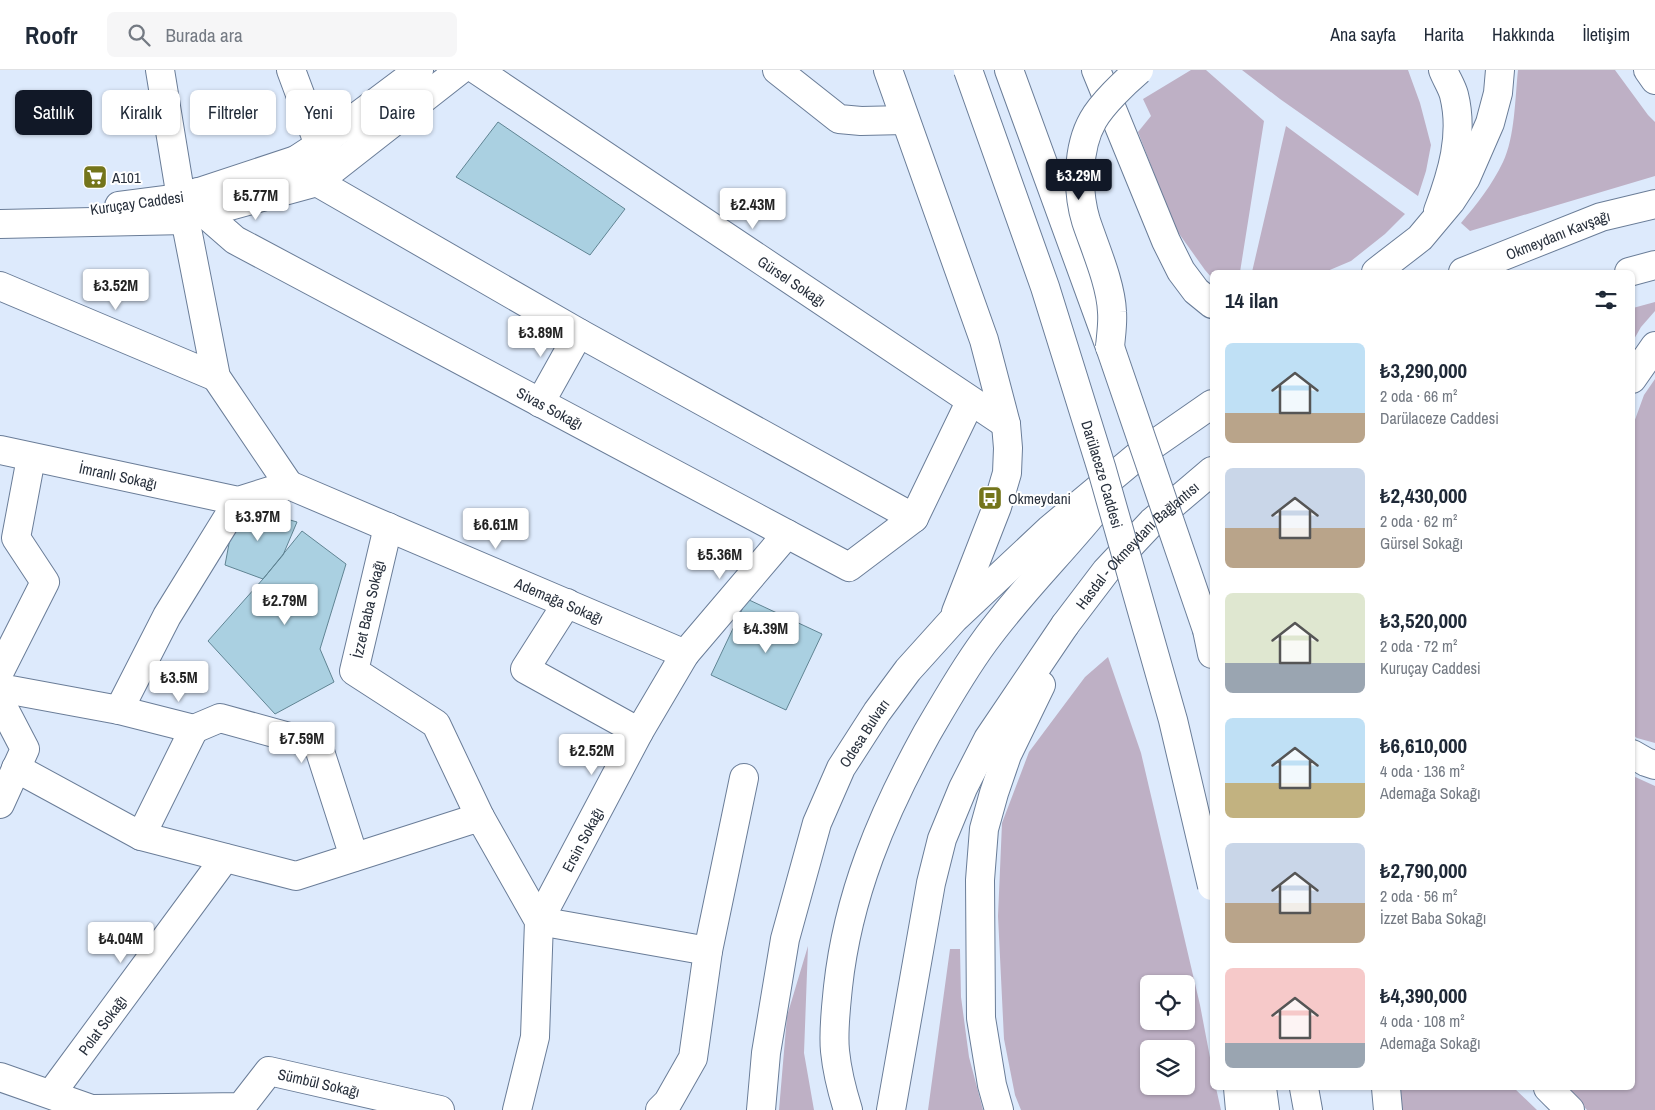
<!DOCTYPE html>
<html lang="tr">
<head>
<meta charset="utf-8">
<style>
	:root { --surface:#fff; --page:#f6f6f7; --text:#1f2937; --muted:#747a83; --line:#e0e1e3; --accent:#111827 }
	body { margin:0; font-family:"Archivo Narrow",sans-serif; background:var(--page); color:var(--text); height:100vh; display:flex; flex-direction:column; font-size:19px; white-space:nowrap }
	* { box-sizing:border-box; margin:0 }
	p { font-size:16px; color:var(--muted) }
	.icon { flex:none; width:28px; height:28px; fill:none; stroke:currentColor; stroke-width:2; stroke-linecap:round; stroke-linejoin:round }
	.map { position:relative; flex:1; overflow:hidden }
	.side { position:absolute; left:1210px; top:200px; width:425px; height:820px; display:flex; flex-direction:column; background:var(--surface); border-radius:8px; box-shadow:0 1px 4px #0004 }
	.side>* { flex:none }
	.banner { position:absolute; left:15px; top:20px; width:475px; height:45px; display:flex; gap:10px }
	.tools { position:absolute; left:1140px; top:905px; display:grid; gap:10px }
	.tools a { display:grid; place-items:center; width:55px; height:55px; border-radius:8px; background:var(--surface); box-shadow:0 1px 4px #0004; font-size:25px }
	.price { position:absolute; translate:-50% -42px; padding:0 11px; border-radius:5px; background:#fff; color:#222; font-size:16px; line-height:32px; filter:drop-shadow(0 1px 2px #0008) }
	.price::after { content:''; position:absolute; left:50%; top:30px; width:15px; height:11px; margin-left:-8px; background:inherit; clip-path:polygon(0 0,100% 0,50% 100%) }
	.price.current { background:var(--accent); color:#fff }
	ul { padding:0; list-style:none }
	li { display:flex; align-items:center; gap:15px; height:125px; padding:0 15px }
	li span { display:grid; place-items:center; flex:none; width:140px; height:100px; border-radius:8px; color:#555 }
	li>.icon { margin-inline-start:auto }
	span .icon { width:60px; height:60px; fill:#fffc; stroke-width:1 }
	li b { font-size:21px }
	h2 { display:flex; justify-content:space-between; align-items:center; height:60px; padding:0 15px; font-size:21px }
	.pill { padding:0 18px; border-radius:8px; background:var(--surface); box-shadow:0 1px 4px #0004; font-size:18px; line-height:45px }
	.pill.current { background:var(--accent); color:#fff }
	header { display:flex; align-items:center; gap:30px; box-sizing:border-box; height:70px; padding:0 25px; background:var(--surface); border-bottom:1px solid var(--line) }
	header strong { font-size:24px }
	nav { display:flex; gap:28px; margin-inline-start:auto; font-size:18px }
	.search { width:350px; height:45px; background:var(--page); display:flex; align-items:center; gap:12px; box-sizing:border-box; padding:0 18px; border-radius:8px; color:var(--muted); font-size:19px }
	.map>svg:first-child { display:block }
	.green { fill:#beb0c5; fill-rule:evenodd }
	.building { fill:#aad0e1; stroke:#608493 }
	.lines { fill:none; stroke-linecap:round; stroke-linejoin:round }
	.street-casing { stroke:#6a7d98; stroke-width:30 }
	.secondary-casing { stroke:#6a7d98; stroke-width:30 }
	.primary-casing { stroke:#6a7d98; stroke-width:30 }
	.highway-casing { stroke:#6a7d98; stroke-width:30 }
	.street { stroke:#fff; stroke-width:28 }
	.secondary { stroke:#fff; stroke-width:28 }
	.primary { stroke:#fff; stroke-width:28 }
	.highway { stroke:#fff; stroke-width:28 }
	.secondary-bridge-casing { stroke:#6a7d98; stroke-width:30; stroke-linecap:butt }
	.primary-bridge-casing { stroke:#6a7d98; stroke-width:30; stroke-linecap:butt }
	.secondary-bridge { stroke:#fff; stroke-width:28 }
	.primary-bridge { stroke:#fff; stroke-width:28 }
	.labels { text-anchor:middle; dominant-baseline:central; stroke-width:4; stroke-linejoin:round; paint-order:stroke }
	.poi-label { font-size:15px; fill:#29313d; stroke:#fff; text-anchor:start }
	.street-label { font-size:15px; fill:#29313d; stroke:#fff }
</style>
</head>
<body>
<header>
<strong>Roofr</strong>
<div class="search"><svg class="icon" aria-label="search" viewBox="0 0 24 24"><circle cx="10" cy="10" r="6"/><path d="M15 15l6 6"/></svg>Burada ara</div>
<nav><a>Ana sayfa</a><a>Harita</a><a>Hakkında</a><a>İletişim</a></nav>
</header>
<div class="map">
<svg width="1655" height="1040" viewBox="0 0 1655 1040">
	<rect width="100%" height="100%" fill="#ddeafc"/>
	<path class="green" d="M1191,0H1206L1264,51L1240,202H1212V208L1205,200L1175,158L1138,62L1151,46L1143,29Z
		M1242,0H1408L1420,33L1431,75L1426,101L1418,126L1280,29Z
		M1518,0H1615L1648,45L1655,52V106L1470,161L1461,153C1477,134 1492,115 1503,92C1515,67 1515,28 1518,0Z
		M1286,56L1405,144L1385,164L1351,191L1325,202H1252Z
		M1655,232V241L1641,257L1633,271V238Z
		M1655,309V673L1637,668L1633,665L1632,358L1644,325Z
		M1108,587L1141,683L1200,935L1212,998V1018H1216L1221,1040H1021L1015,1025L1004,969L998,846L1002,753L1029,682L1085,607ZM1149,914H1186V951H1149ZM1149,979H1186V1016H1149Z
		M1633,706L1655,716V1040H1587L1566,1018H1632Z
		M808,876L804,983L814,1040H779L787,946Z
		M950,879H960L961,927L969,987L983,1040H928Z
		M1398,1018H1514L1537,1040H1400Z"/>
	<path class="building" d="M498,52L625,139L590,185L456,107Z
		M242,436L297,452L283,485L263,509L225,495L231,463Z
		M302,461L346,494L320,579L334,612L275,644L208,571L263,509Z
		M747,529L822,564L786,640L711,605Z"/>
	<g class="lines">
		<defs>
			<g id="street">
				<path d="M160,0L181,128L216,307L289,415"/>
				<path d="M291,0L319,75L329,87"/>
				<path id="s1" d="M477,0L1006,354"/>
				<path d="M777,0L839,49L861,51L905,50"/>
				<path d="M296,90L317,112L579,263L914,448L970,332"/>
				<path id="s2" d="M198,122L204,143L235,170L849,497L914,448"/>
				<path d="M119,136L181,128L296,90L319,75L419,0"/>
				<path d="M0,154L186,150L204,143L317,112L460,0"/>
				<path d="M0,216L216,307"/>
				<path d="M540,333L579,263"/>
				<path id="s3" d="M0,380L238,431L289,415"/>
				<path id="s4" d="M289,415L685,584"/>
				<path d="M388,457L354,601L436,654L480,747"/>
				<path d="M567,533L525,599L639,662"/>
				<path d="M0,601L45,512L16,468L31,388"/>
				<path d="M0,618L119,640L194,659L141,766"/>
				<path d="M0,631L25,679L0,734"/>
				<path d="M119,640L167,546L238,431"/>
				<path d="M194,659L220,648L318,675L354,787"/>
				<path d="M16,698L141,766L296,806L480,747L539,851L535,967L517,1040"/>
				<path id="s5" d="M708,881L539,851L639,662L685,584L787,464"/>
				<path d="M0,1007L94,1040"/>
				<path id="s6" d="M51,1024L225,788"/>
				<path id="s7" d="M94,1039L241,1037L269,1001L440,1040"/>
				<path d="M660,1040L668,1032L693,988L708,881L744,708"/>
			</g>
			<path id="secondary" d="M1009,0L1110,277
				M1207,560L1212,584
				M1262,1018L1265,1040
				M1304,1018L1308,1040"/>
			<g id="primary">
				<path d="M888,0L984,270L1006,354L1008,378L1007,403L997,437L956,542"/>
				<path d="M1096,0L1166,171L1181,201L1196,221L1212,234"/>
				<path d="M1438,141C1452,104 1464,65 1454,25C1452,17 1446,8 1443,0"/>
				<path d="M1238,1018L1240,1040"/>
				<path d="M1386,1018L1388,1040"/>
				<path id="s8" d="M761,1040L766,983L785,869L817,753L841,698L877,642L908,600L954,549L1050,459L1140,384"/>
				<path d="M848,1040C842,1021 837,1001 835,981C833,961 836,937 838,917C848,825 882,745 926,665C944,634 962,602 984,572C1020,522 1065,479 1103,431"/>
				<path d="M891,1040L931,813L942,769L963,718L988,669L1065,555"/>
				<path d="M999,1040L992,1015L981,948L980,810L984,759L994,723L1007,685L1041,615"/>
			</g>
			<g id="highway">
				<path d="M1648,0L1655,10"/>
				<path d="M1376,202L1420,168L1451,131L1466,108L1490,53L1498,23L1500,0"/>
				<path id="s9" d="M1463,202L1601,147L1655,134"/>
				<path d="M1629,202L1655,195"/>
				<path d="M1632,309L1655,276"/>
				<path d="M1140,384L1212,334"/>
				<path id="s10" d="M1065,555L1106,501L1152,452L1212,401"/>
				<path d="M1632,684L1646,692L1655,695"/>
				<path d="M1548,1018L1570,1040"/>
			</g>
		</defs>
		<use href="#street" class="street-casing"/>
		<use href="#secondary" class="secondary-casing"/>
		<use href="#primary" class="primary-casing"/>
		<use href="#highway" class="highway-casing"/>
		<use href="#street" class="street"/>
		<use href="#secondary" class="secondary"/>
		<use href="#primary" class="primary"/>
		<use href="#highway" class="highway"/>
		<defs>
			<g id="secondary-bridge">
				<path id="s11" d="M968,0L1045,217L1102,400L1173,650L1212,816"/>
				<path d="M1110,277L1207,560"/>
			</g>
			<path id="primary-bridge" d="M1110,277C1111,265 1113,253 1112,242C1111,214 1095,178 1086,151C1077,121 1077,78 1093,50C1102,34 1125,12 1139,0"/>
		</defs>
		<use href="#secondary-bridge" class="secondary-bridge-casing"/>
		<use href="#primary-bridge" class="primary-bridge-casing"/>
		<use href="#secondary-bridge" class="secondary-bridge"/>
		<use href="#primary-bridge" class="primary-bridge"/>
	</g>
	<defs>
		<symbol id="supermarket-square" viewBox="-11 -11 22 22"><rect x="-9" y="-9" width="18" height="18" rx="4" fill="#74751b" stroke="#fff"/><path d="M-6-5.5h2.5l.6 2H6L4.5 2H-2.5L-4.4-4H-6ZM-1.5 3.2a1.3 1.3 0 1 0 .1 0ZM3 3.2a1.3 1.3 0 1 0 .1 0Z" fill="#fff"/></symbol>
		<symbol id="bus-square" viewBox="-11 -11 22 22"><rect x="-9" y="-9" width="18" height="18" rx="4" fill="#74751b" stroke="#fff"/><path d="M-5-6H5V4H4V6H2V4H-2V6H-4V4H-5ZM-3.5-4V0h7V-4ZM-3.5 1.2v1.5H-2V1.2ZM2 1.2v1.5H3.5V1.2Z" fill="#fff"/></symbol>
	</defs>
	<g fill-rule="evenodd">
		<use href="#supermarket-square" x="81" y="93" width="28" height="28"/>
		<use href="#bus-square" x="976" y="414" width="28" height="28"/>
	</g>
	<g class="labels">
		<g class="poi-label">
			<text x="112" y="107">A101</text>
			<text x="1008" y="428">Okmeydani</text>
		</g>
		<g class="street-label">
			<text transform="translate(137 133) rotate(-8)">Kuruçay Caddesi</text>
			<text stroke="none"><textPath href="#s9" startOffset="102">Okmeydanı Kavşağı</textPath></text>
			<text stroke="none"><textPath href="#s1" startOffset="379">Gürsel Sokağı</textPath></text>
			<text stroke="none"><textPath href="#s2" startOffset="420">Sivas Sokağı</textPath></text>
			<text stroke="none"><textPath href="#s11" startOffset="426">Darülaceze Caddesi</textPath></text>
			<text stroke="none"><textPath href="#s3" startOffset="121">İmranlı Sokağı</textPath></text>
			<text stroke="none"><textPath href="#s10" startOffset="108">Hasdal - Okmeydanı Bağlantısı</textPath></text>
			<text stroke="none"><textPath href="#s4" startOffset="294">Ademağa Sokağı</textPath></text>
			<text transform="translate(368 539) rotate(-77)">İzzet Baba Sokağı</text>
			<text stroke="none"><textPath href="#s8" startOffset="395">Odesa Bulvarı</textPath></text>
			<text stroke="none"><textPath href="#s5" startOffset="264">Ersin Sokağı</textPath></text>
			<text stroke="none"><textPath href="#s6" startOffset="86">Polat Sokağı</textPath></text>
			<text stroke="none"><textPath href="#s7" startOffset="244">Sümbül Sokağı</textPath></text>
		</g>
	</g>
</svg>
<div class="tools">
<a><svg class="icon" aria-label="locate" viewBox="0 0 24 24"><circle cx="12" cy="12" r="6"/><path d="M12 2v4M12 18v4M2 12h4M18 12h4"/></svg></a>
<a><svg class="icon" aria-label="layers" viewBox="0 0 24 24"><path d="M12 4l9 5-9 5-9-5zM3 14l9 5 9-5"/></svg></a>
</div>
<b class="price current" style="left:1079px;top:131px">₺3.29M</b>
<b class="price" style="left:256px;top:151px">₺5.77M</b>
<b class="price" style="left:753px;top:160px">₺2.43M</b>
<b class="price" style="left:116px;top:241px">₺3.52M</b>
<b class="price" style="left:541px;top:288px">₺3.89M</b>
<b class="price" style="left:258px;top:472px">₺3.97M</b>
<b class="price" style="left:496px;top:480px">₺6.61M</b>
<b class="price" style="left:720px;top:510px">₺5.36M</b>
<b class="price" style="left:285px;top:556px">₺2.79M</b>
<b class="price" style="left:766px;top:584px">₺4.39M</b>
<b class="price" style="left:179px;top:633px">₺3.5M</b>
<b class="price" style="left:302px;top:694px">₺7.59M</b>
<b class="price" style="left:592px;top:706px">₺2.52M</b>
<b class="price" style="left:121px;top:894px">₺4.04M</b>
<div class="banner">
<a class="pill current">Satılık</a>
<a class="pill">Kiralık</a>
<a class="pill">Filtreler</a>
<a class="pill">Yeni</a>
<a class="pill">Daire</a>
</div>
<section class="side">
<h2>14 ilan<svg class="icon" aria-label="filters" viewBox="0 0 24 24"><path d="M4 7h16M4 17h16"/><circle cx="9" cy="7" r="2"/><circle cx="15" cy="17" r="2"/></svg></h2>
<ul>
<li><span style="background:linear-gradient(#bfe0f5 70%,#b9a48a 0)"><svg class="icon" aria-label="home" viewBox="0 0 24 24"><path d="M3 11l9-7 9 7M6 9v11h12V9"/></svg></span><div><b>₺3,290,000</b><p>2 oda · 66 m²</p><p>Darülaceze Caddesi</p></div></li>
<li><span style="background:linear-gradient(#c9d6e8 60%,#b9a48a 0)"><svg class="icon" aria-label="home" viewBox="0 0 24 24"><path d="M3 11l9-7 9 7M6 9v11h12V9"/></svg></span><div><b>₺2,430,000</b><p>2 oda · 62 m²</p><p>Gürsel Sokağı</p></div></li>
<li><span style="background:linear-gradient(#dfe7d0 70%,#9aa5b1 0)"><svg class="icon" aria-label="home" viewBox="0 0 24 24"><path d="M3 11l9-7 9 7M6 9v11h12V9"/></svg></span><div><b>₺3,520,000</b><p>2 oda · 72 m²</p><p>Kuruçay Caddesi</p></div></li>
<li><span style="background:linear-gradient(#bfe0f5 65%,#c2b280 0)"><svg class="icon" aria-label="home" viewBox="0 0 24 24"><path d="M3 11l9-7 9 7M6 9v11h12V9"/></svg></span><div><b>₺6,610,000</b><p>4 oda · 136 m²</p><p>Ademağa Sokağı</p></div></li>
<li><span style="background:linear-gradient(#c9d6e8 60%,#b9a48a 0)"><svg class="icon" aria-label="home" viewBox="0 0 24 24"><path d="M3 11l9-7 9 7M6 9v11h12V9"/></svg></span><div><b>₺2,790,000</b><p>2 oda · 56 m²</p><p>İzzet Baba Sokağı</p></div></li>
<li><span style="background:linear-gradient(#f6c9c9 75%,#9aa5b1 0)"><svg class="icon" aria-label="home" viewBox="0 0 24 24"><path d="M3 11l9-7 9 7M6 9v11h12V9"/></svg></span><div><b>₺4,390,000</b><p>4 oda · 108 m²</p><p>Ademağa Sokağı</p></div></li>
</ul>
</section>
</div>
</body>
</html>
